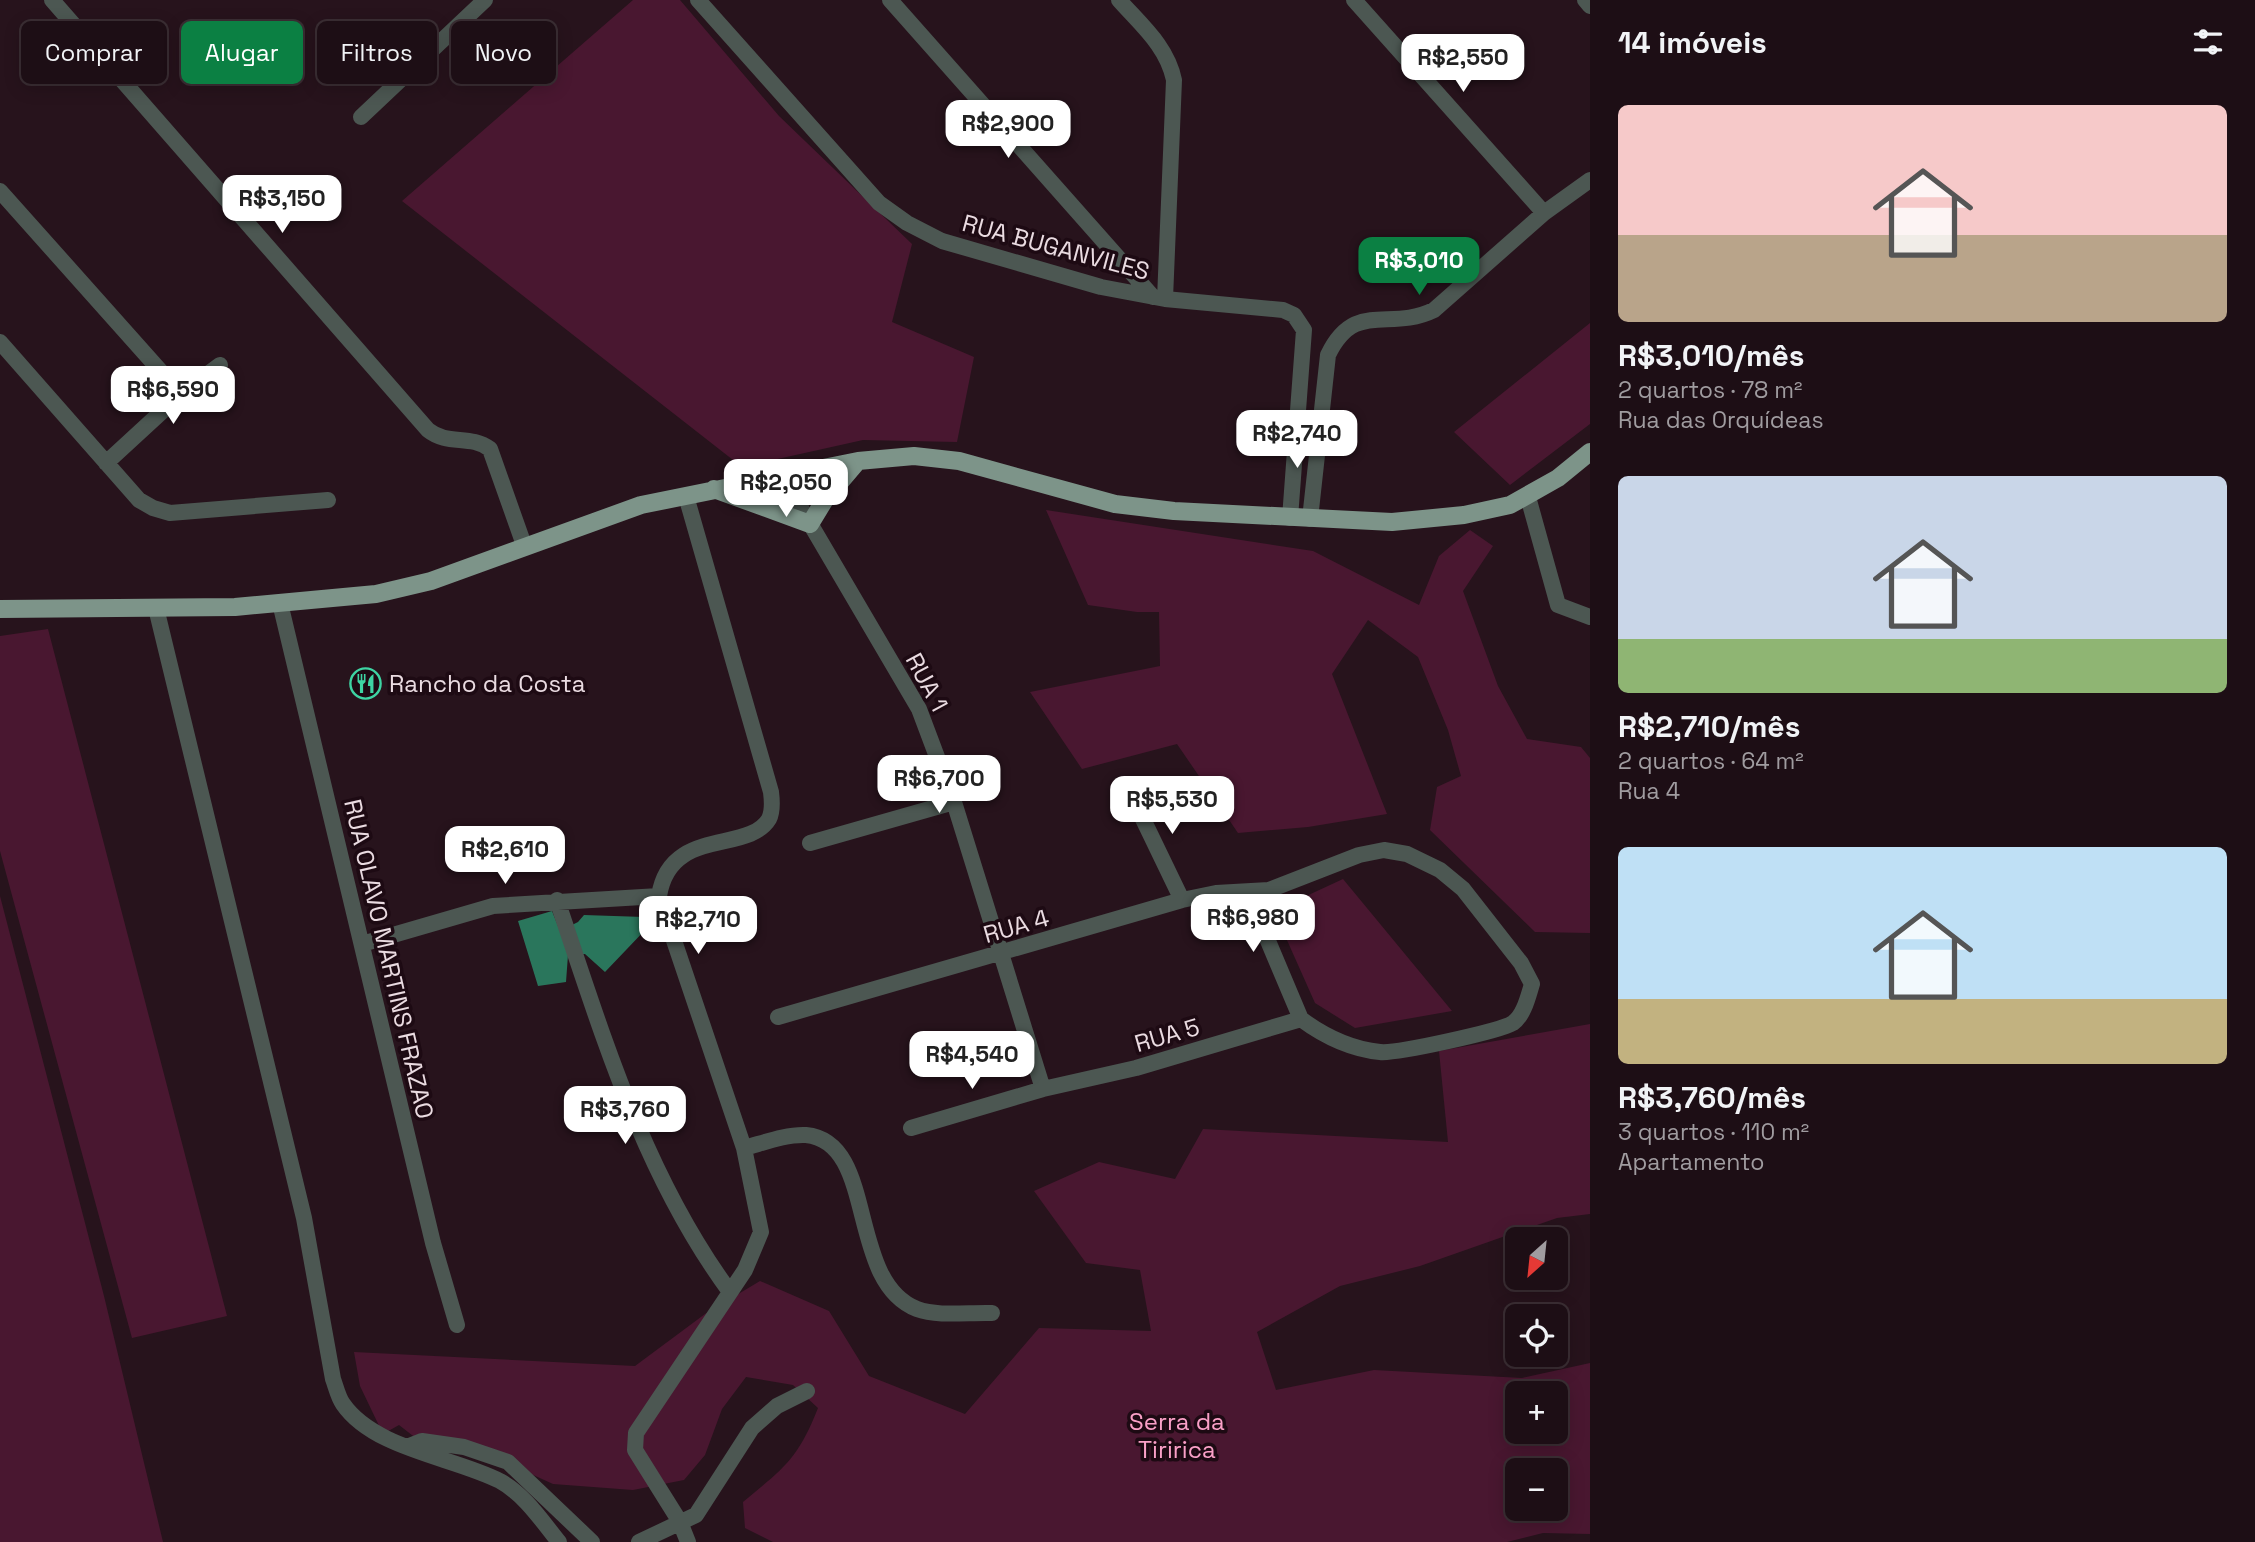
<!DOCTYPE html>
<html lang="pt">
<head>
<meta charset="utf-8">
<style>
	:root { --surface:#1d0e15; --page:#25171e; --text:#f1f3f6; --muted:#a09ca0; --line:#3b2e34; --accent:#0b8043 }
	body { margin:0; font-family:"Space Grotesk",sans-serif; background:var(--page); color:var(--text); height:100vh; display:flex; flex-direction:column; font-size:26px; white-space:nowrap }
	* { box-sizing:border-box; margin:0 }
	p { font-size:23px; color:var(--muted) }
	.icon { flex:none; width:38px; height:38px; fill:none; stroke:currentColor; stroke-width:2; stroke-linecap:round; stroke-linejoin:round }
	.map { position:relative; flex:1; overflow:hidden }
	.drawer { display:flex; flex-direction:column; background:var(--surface); width:665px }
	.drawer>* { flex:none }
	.banner { position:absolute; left:21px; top:21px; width:665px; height:63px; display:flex; gap:14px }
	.needle { width:46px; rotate:207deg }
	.tools { position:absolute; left:1505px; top:1227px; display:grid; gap:14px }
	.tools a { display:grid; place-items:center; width:63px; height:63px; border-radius:10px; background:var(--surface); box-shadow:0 4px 18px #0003,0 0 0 2px var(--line); font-size:35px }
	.price { position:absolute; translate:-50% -60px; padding:0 16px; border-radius:14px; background:#fff; color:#222; font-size:23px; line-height:46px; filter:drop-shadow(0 2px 4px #0008) }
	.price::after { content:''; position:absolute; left:50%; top:42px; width:21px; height:16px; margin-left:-10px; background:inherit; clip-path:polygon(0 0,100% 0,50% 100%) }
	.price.current { background:var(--accent); color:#fff }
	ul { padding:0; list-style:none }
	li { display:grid; align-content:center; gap:14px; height:371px; padding:0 28px }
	li span { display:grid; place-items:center; height:217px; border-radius:10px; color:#555 }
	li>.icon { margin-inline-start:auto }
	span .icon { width:126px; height:126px; fill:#fffc; stroke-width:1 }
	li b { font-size:30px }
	h2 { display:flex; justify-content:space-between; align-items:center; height:84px; padding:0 28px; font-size:30px }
	.chip { padding:0 24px; border-radius:10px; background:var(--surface); box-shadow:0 4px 18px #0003,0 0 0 2px var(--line); font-size:24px; line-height:63px }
	.chip.current { background:var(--accent); color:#fff }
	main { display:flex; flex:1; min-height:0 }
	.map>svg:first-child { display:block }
	.green { fill:#491730; fill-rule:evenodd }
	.water { fill:#2a765c }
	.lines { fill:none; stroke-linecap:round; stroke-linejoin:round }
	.minor { stroke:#4c5752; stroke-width:16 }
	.major { stroke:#7d9489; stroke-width:18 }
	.labels { text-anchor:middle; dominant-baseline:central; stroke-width:7; stroke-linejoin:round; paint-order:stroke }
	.street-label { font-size:24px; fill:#eadbe1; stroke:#1d0a13 }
	.poi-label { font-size:24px; fill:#eadbe1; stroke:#1d0a13; text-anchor:start }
	.park-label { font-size:24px; fill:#faa0c7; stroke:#1d0a13 }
</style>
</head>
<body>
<main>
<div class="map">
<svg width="1590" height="1542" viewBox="0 0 1590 1542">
	<rect width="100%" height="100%" fill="#27131c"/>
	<path class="green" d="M633,0H680L779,116L912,244L892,322L974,357L957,442L863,440L742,467L402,201Z
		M1590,323V424L1510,485L1454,432Z
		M1046,510L1313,551L1419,605L1439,556L1470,530L1493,546L1463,591L1498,686L1527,739L1581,747L1590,758V933L1535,932L1430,830L1437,787L1461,776L1448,730L1418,657L1368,620L1332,674L1387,814L1308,827L1238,833L1177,744L1082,769L1030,692L1160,666L1159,612H1137L1088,605Z
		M48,629L227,1316L132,1338L0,851V636Z
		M1343,879L1452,1011L1355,1028L1315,1003L1274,911Z
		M0,896L104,1296L163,1542H0Z
		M1590,1024V1214L1557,1218L1420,1266L1340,1286L1257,1332L1276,1390L1374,1370L1522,1378L1590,1363V1534L1543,1533L1507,1542H773L745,1528L743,1502C784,1468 798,1459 818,1408L793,1385L746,1377L722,1409L705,1455L684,1480L633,1490L553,1484L500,1460L417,1439L399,1425L383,1434L360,1386L354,1352L635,1366L705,1314L760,1281L829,1311L869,1376L965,1414L1039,1328L1151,1331L1140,1270L1086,1263L1034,1191L1099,1162L1175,1179L1203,1129L1448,1142L1439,1051ZM1517,1393H1556V1432H1517ZM1517,1470H1556V1508H1517Z"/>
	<path class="water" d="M552,911L560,931L578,922L584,915L644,917L647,928L605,972L585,954L568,955L566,982L538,986L518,921Z"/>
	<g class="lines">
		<path class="minor" d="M52,0L428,430C448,446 470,434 490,449L524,545
			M698,0L879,203L907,223L942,241L1101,287L1165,299L1283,310L1294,315L1304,330L1290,518
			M890,0L1153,297
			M1119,0C1141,25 1167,46 1174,80L1165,299
			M1354,0L1544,213
			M1585,0L1590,6
			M361,117L485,0
			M0,191L181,394
			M0,342L139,500L153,508L170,513L328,500
			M106,463L181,394L220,365
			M781,474L919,709L954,802L1043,1089
			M686,496L771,792C772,800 773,811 769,819C748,854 670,826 659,896L744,1148L761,1232L745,1270L636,1433L635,1450L680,1522L688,1542
			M1528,497L1558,605L1590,617
			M1310,519L1328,355C1355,299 1389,332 1434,310L1544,213L1590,180
			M280,603L433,1243L457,1325
			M156,608L304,1218L333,1379C336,1387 338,1397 343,1404C374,1449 453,1457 500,1481C524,1494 542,1521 559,1542
			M1128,788L1182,900
			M810,843L954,802
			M1269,890L1260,907V922L1301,1019
			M557,900C603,1036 644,1175 730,1292
			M362,944L493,906L659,896
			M778,1017L1182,900L1216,893L1269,890L1359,855L1384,850L1407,854L1440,870L1463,889L1521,963L1532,984C1528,997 1524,1015 1513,1023C1500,1031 1396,1054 1380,1052C1350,1049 1324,1036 1301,1019
			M911,1128L1043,1089L1136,1068L1301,1019
			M744,1148C763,1143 786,1134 806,1135C878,1142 846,1281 917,1309C938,1317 970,1312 992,1313
			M407,1447L422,1441L464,1447L508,1462L592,1542
			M639,1542L696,1515L752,1428L777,1406L807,1391"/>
		<path class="major" d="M714,489L810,524L824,501L858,461
			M0,609L235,607L376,594L431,581L641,505L858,461L914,456L959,461L1115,504L1174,511L1392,522L1464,515L1510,505L1558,478L1590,452"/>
	</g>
	<defs>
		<symbol id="restaurant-ring" viewBox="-11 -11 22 22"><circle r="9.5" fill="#1d0a13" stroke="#3ed4a3" stroke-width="1.5"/><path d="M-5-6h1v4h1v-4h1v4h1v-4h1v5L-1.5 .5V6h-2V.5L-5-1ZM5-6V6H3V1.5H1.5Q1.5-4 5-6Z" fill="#3ed4a3"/></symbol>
	</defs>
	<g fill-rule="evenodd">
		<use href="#restaurant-ring" x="348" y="666" width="35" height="35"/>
	</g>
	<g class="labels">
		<g class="street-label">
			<text transform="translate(1056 247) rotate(15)">RUA BUGANVILES</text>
			<text transform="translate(927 682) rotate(62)">RUA 1</text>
			<text transform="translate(1016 926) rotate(-16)">RUA 4</text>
			<text transform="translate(389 959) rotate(77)">RUA OLAVO MARTINS FRAZAO</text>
			<text transform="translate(1167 1035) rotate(-16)">RUA 5</text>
		</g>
		<g class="poi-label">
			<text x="389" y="683">Rancho da Costa</text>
		</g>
		<g class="park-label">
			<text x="1177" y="1421">Serra da<tspan x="1177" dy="28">Tiririca</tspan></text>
		</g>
	</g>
</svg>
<div class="tools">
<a><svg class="needle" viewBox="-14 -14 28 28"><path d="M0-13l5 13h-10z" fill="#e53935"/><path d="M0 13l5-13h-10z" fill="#a09ca0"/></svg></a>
<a><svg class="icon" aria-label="locate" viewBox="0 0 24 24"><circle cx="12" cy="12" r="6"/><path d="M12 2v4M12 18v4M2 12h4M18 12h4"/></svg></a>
<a>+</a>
<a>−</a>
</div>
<b class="price" style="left:1463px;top:94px">R$2,550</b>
<b class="price" style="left:1008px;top:160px">R$2,900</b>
<b class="price" style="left:282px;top:235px">R$3,150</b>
<b class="price current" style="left:1419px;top:297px">R$3,010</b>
<b class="price" style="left:173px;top:426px">R$6,590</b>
<b class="price" style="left:1297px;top:470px">R$2,740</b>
<b class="price" style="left:786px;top:519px">R$2,050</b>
<b class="price" style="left:939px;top:815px">R$6,700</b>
<b class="price" style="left:1172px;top:836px">R$5,530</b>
<b class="price" style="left:505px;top:886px">R$2,610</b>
<b class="price" style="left:1253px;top:954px">R$6,980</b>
<b class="price" style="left:698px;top:956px">R$2,710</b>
<b class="price" style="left:972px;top:1091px">R$4,540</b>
<b class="price" style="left:625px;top:1146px">R$3,760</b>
<div class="banner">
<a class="chip">Comprar</a>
<a class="chip current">Alugar</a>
<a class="chip">Filtros</a>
<a class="chip">Novo</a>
</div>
</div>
<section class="drawer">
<h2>14 imóveis<svg class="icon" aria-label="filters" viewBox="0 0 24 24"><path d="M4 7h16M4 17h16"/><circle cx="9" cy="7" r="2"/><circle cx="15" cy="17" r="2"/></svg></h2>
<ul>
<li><span style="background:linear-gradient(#f6c9c9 60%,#b9a48a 0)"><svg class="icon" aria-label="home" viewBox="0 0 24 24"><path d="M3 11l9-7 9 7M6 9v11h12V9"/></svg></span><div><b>R$3,010/mês</b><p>2 quartos · 78 m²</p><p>Rua das Orquídeas</p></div></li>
<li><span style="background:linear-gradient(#c9d6e8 75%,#8fb573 0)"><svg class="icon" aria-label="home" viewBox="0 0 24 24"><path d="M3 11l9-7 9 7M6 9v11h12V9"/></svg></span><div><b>R$2,710/mês</b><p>2 quartos · 64 m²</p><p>Rua 4</p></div></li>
<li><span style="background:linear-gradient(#bfe0f5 70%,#c2b280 0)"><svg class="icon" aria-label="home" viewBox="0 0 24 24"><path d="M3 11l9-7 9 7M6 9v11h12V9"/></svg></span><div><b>R$3,760/mês</b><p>3 quartos · 110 m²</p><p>Apartamento</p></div></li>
</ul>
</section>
</main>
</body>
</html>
